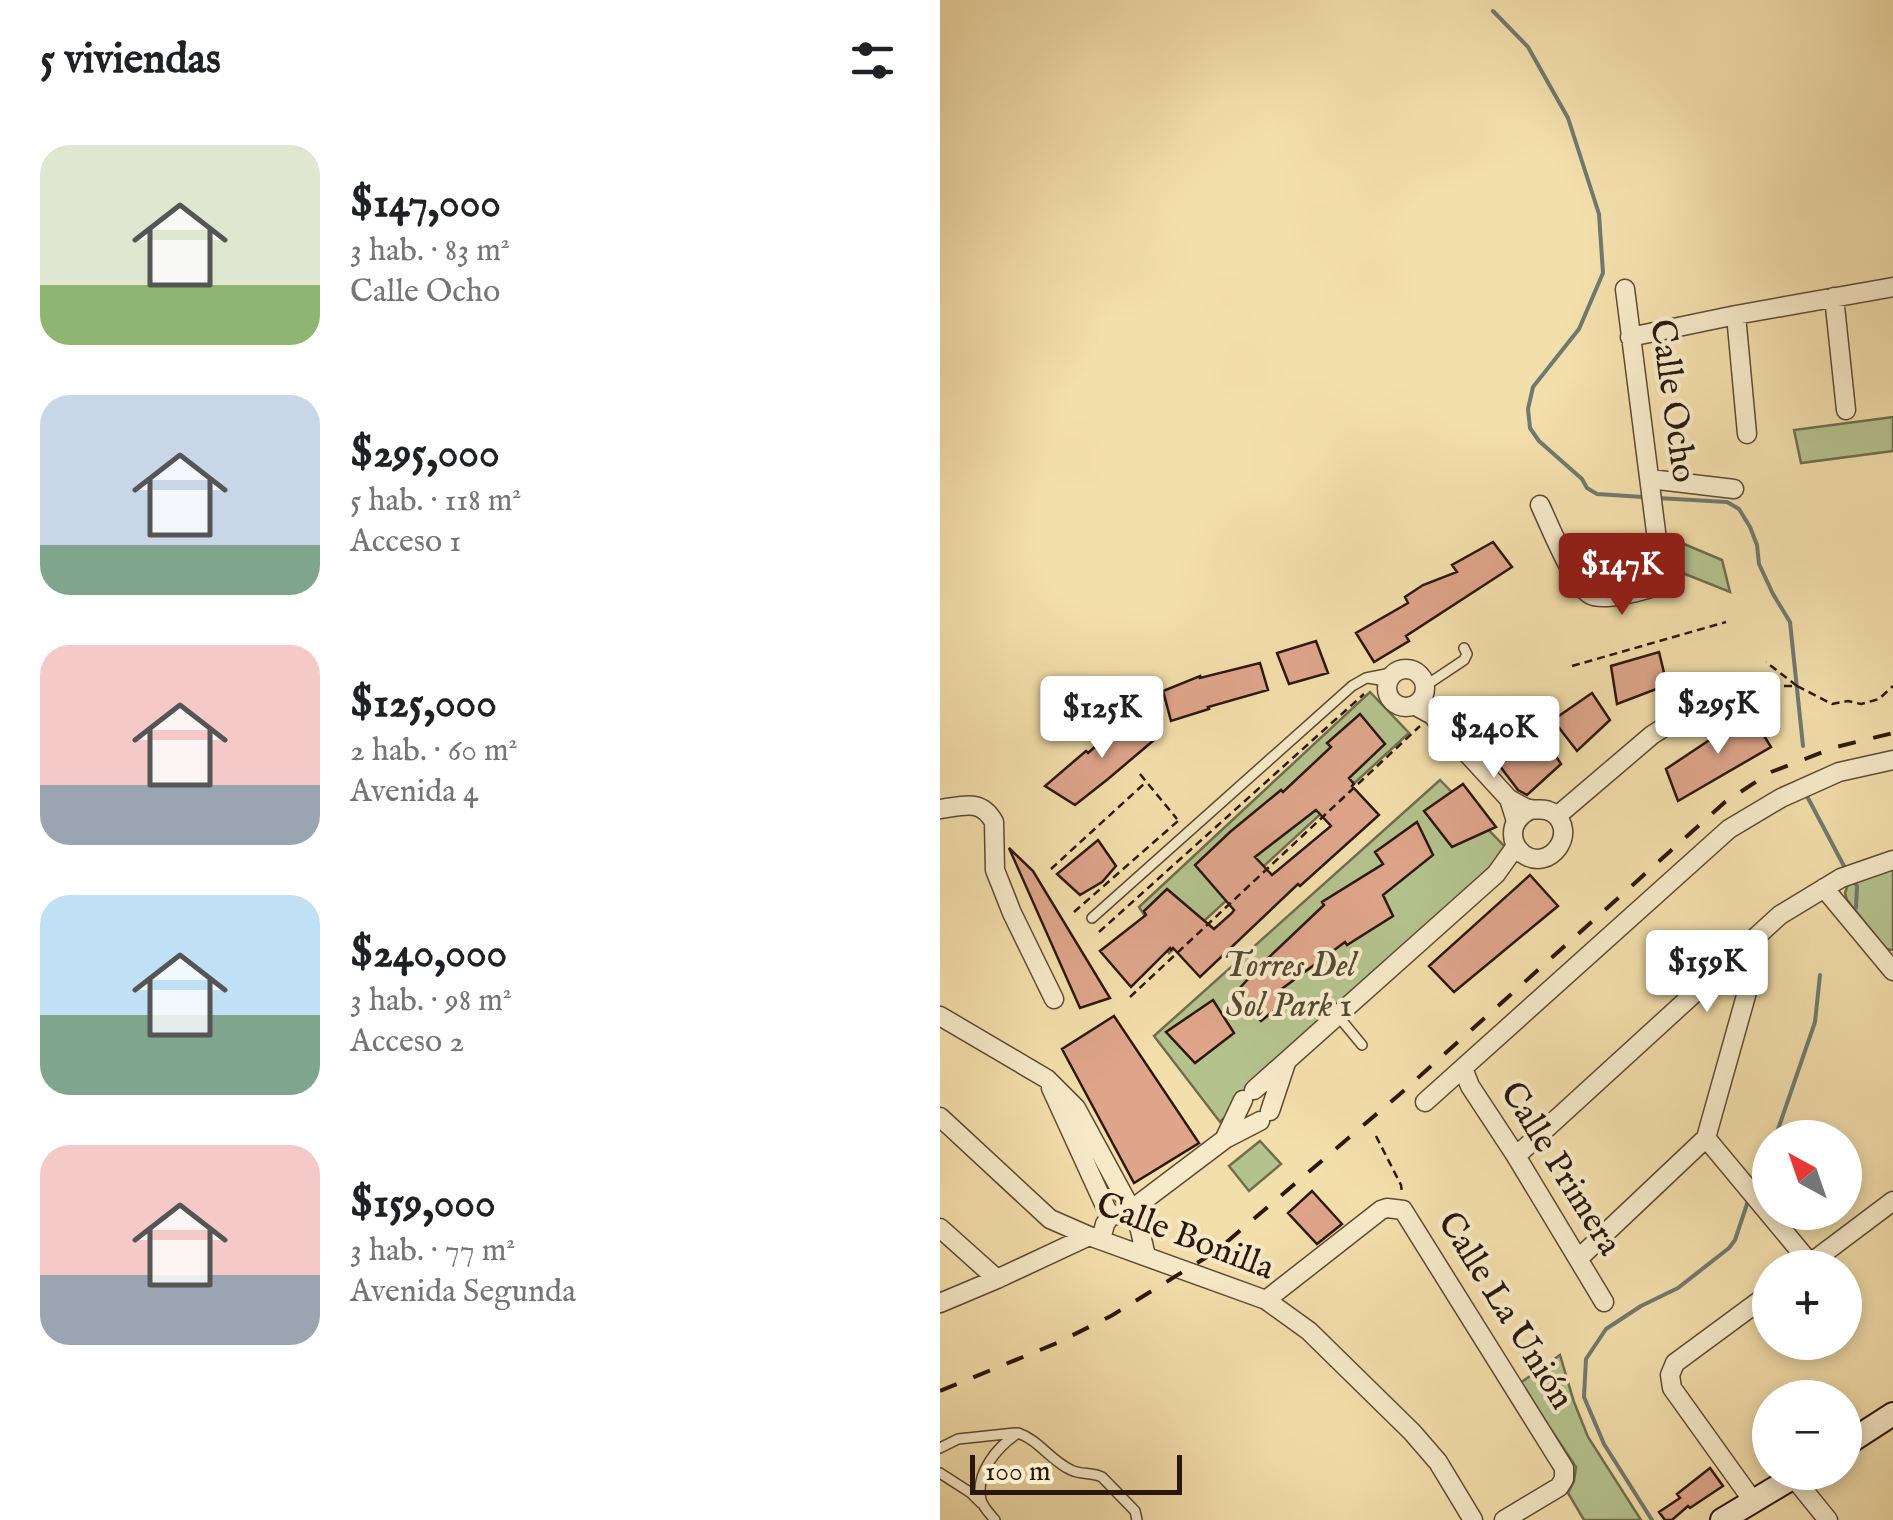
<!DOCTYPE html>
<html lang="es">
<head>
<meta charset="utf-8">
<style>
	:root { --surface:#fff; --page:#f2f2f2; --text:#202124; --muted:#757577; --accent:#8f2418 }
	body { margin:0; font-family:"IM FELL English",serif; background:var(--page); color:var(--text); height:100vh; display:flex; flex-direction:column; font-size:38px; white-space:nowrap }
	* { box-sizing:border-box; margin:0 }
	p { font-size:32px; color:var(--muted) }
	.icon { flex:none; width:55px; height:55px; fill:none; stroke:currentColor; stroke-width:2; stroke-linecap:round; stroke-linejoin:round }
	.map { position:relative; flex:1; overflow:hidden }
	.details { display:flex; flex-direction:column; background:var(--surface); width:940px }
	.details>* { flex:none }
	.needle { width:65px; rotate:320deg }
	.fabs { position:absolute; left:812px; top:1120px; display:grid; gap:20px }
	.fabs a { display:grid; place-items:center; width:110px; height:110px; border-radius:50%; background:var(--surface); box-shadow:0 5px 15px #0003; font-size:50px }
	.scale { position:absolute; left:30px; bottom:25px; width:212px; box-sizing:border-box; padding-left:10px; border:5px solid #2b170c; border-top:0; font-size:28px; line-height:35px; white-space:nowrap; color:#2b170c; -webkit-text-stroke:8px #f7eac9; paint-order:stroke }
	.price { position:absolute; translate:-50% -85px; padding:0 22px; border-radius:10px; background:#fff; color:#222; font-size:32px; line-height:65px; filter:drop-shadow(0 2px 5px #0008) }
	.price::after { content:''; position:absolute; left:50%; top:60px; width:30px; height:22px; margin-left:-15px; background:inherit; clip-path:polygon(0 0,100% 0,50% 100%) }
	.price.current { background:var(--accent); color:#fff }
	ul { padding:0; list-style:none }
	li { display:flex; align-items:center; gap:30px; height:250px; padding:0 40px }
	li span { display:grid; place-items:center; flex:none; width:280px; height:200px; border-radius:30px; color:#555 }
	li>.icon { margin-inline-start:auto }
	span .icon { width:120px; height:120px; fill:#fffc; stroke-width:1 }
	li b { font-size:42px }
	h2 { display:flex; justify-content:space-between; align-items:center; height:120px; padding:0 40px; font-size:42px }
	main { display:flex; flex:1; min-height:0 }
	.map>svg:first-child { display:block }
	.green { fill:#b4c38e; stroke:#706d4d; stroke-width:2.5 }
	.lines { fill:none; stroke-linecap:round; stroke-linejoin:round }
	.stream { stroke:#6f796f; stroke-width:4 }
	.building { fill:#dea58b; stroke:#2b170c; stroke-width:2.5; fill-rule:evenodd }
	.lane-casing { stroke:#5d4934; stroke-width:12 }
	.street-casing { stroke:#5d4934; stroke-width:21 }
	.secondary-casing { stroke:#2b170c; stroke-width:26 }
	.path { stroke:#2b170c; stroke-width:2.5; stroke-dasharray:8 5; stroke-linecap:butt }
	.lane { stroke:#f7eac9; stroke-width:9 }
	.street { stroke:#f7eac9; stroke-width:18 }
	.secondary { stroke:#f7eac9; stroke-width:22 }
	.rail { stroke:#2b170c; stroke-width:4; stroke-dasharray:18 18; stroke-linecap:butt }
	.labels { text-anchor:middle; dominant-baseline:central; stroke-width:8; stroke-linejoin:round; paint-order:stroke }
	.street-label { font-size:35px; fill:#2b170c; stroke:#f7eac9 }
	.park-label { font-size:35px; font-style:italic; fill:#544b33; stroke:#f7eac9 }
</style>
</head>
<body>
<main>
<section class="details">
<h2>5 viviendas<svg class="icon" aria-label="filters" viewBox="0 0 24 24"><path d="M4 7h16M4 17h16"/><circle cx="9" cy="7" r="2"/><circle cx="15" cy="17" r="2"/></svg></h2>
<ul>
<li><span style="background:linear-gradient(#dfe7d0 70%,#8fb573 0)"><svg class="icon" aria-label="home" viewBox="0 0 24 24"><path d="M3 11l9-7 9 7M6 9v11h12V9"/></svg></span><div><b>$147,000</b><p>3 hab. · 83 m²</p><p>Calle Ocho</p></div></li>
<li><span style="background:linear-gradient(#c9d6e8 75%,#7fa58c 0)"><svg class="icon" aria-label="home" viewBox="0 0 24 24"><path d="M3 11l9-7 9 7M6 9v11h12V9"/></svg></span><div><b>$295,000</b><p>5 hab. · 118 m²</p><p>Acceso 1</p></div></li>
<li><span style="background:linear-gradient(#f6c9c9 70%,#9aa5b1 0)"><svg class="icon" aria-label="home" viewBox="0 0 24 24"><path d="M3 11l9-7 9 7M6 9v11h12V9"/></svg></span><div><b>$125,000</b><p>2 hab. · 60 m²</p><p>Avenida 4</p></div></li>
<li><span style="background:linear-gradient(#bfe0f5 60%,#7fa58c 0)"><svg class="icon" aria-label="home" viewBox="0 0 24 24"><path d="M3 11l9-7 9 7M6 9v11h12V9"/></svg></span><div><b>$240,000</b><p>3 hab. · 98 m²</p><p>Acceso 2</p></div></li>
<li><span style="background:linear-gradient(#f6c9c9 65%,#9aa5b1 0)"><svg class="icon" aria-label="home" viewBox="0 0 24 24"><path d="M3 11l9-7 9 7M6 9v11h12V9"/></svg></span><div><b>$159,000</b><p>3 hab. · 77 m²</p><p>Avenida Segunda</p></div></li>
</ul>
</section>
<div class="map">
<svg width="953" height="1520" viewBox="0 0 953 1520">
	<rect width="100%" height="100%" fill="#f3dfac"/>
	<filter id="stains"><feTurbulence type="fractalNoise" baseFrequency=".002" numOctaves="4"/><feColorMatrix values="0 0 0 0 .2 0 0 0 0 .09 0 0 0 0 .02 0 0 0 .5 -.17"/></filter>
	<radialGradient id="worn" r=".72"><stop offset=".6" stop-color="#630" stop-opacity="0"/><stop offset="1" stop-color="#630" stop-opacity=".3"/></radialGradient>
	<path class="green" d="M953,417V451L861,463L854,430Z
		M725,536L782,560L790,592L730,568Z
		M430,692L469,733L229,953L199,907Z
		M500,780L568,850L280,1122L214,1036Z
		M953,866V950L946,949L907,900L905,893L908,884Z
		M320,1141L341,1164L309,1191L289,1166Z
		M620,1355L634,1402L648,1437L701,1520H644L628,1493L634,1481L636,1467L580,1383Z"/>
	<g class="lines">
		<path class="stream" d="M553,11L588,47L628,118L659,214L663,273L639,329L593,387L588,409L590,428L599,441L642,479L647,488L657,494L703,497
			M718,498L787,502L799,509L810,527L817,545L819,564L833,594L850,622L863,746
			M868,798L905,868
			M914,881L917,886L916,908
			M835,1138L875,1022L880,975
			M814,1188L830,1151
			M712,1520L664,1444L644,1397L646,1359L666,1329L701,1306L738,1288L789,1248L795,1240L808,1201"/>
	</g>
	<path class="building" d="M553,542L572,567L466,636L469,641L434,662L416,633L468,603L465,597L483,585L517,572L512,565Z
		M376,641L388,673L349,684L337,653Z
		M719,652L727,685L677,704L671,666Z
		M320,663L328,690L268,707L269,709L231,721L223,691L260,676V678Z
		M652,693L670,720L637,751L613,720Z
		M193,713L214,740L168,779L135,805L105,786L146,751L148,753Z
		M810,713L831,747L738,801L726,769Z
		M420,714L445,744L409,778L414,784L412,786L439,815L360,886L358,884L260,977L233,948L231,950L230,948L191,987L160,951L206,915L204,911L227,889L274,929L292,913L294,910L255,865L290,832L341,790L343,792L391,747L387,743ZM376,810L391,826L332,875L315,857Z
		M601,734L621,764L587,795L578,790L559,765Z
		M523,784L556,827L512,847L484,811Z
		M477,822L493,855L443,895L453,916L407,945L405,942L343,988L351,997L321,1021L297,991L323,963L384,905L382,902L443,864L435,852Z
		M158,840L176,866L162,882L140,895L117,874Z
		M69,848L93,871L170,998L140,1008Z
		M590,875L618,906L514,992L489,966Z
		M273,1000L294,1033L255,1063L226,1032Z
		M174,1016L259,1143L194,1183L122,1049Z
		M372,1191L402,1224L377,1244L348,1213Z
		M770,1468L783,1486L750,1508L748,1506L732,1520H725L719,1512L740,1498L737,1494Z"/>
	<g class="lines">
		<defs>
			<path id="lane" d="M428,678L440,680L448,686
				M485,686L524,660L527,654L524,648
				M152,918L412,686L426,678L456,672
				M398,1016L422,1045
				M0,1448L18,1439L75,1433
				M0,1473L31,1493L41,1503
				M55,1520C50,1514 43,1507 41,1500C35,1473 57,1447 78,1433C99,1440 111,1461 131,1470C141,1475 152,1472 162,1477L195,1511L197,1520"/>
			<path id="street" d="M894,297L906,410
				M796,315L807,434
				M690,337L796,315L953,287
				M710,479L794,489
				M600,505C609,524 634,587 651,595C663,602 708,590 721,584L722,579L685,289
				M447 688a19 19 0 1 1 38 0a19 19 0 1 1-38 0Z
				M474,705L492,715L569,799
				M0,809C23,806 41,798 54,822L55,870L72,913L114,999
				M617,816L712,735L789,686
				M576,821L569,799C575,802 584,808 590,809C599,811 604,807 613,813C639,832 610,873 583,854C577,849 573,842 573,834C573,822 580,815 590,810
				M884,888L953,971
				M0,1016L107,1079L136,1108L198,1222L206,1256
				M523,1068L530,1086L576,1156L664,1302
				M111,1088L170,1217
				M314,1090L556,874L576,846
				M485,1102L789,829L841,798L899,772L953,760
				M330,1111L346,1063
				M0,1117L110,1219L149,1236L326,1300L369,1331L472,1432L498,1462L533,1520
				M285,1138L303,1100
				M766,1138L870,1263
				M576,1156L840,915L901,878L953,860
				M0,1228L57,1279
				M161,1240L165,1224L170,1217L191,1210L285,1139L320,1121
				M638,1259L766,1138L807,992V975L801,952
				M864,1268L953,1201
				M326,1300L441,1210L447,1208L463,1210L624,1468V1479L619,1487L564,1520
				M0,1303L57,1279L149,1236
				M854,1478L888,1520
				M813,1501L732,1388L730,1375L735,1363L830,1293"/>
			<path id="secondary" d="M905,1445L953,1414
				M782,1520L862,1472"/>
		</defs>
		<use href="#lane" class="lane-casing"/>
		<use href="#street" class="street-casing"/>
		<use href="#secondary" class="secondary-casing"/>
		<path class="path" d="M632,666L786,622
			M805,686H857L826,662
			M857,686L892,704L908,701L921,704L939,699L953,686
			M446,697L451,704L458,708
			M200,774L237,819
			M111,869L206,782
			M134,912L238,821
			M159,932L424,694
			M190,997L480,726
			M436,1136L461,1185L462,1193"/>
		<use href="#lane" class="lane"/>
		<use href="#street" class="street"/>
		<use href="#secondary" class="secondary"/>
		<path class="rail" d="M0,1391L117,1343L171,1316L275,1252L460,1094L785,802L831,772L896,747L953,733"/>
	</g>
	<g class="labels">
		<g class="street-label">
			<text transform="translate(732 401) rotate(82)">Calle Ocho</text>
			<text transform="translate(620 1169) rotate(58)">Calle Primera</text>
			<text transform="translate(245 1237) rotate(21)">Calle Bonilla</text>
			<text transform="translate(565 1311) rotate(58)">Calle La Unión</text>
		</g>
		<g class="park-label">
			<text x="349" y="966">Torres Del<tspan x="349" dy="40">Sol Park 1</tspan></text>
		</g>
	</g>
	<rect width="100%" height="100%" filter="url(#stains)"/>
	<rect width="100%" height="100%" fill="url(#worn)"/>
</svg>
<div class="fabs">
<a><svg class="needle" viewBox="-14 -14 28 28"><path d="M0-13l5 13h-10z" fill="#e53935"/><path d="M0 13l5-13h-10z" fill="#757577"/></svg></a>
<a>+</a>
<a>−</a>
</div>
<div class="scale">100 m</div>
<b class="price current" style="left:682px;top:618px">$147K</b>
<b class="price" style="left:778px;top:757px">$295K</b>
<b class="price" style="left:162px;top:761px">$125K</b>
<b class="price" style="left:554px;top:781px">$240K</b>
<b class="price" style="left:767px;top:1015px">$159K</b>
</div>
</main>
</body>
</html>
